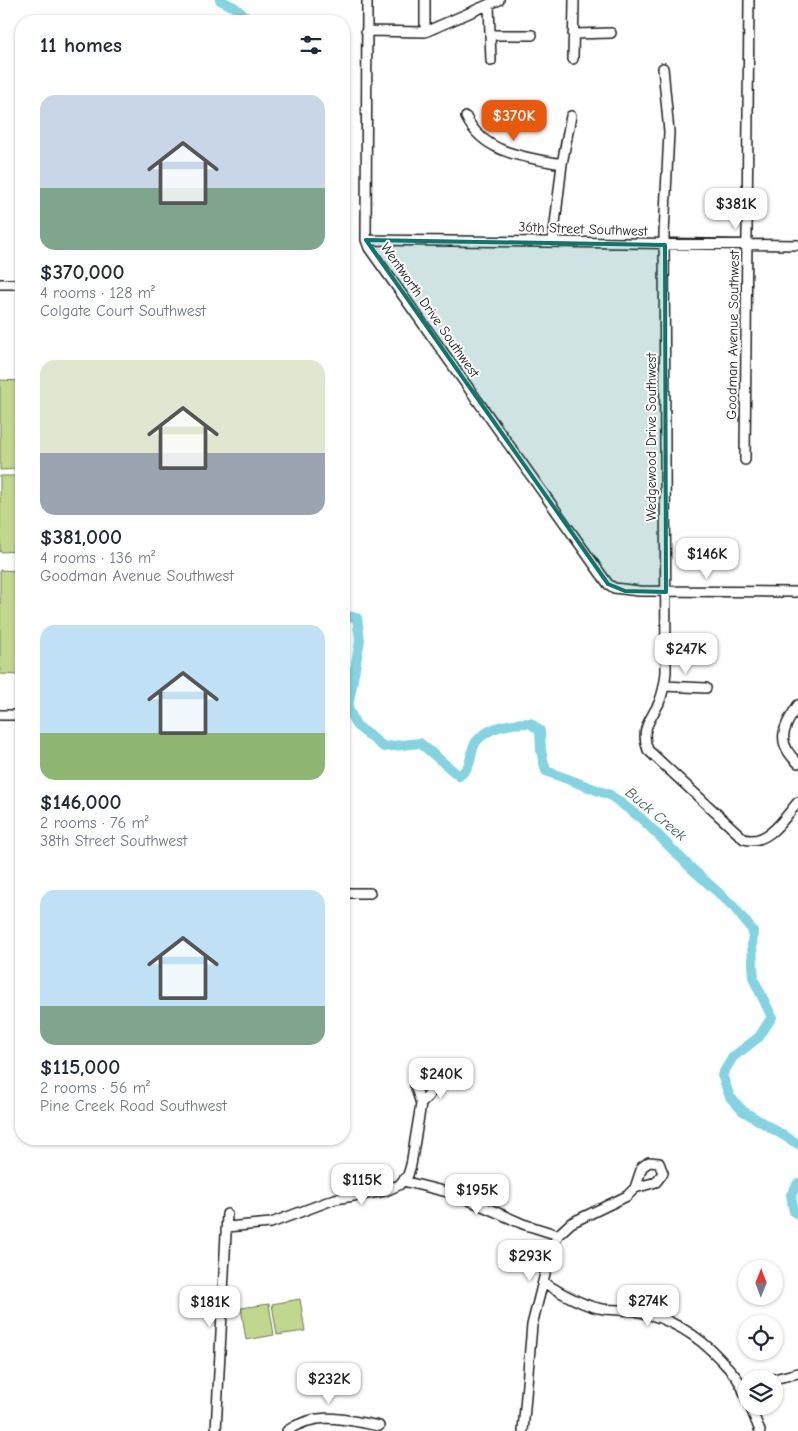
<!DOCTYPE html>
<html lang="en">
<head>
<meta charset="utf-8">
<style>
	:root { --surface:#fff; --page:#f6f6f7; --text:#1f2937; --muted:#747a83; --accent:#ea580c }
	body { margin:0; font-family:"Comic Neue",sans-serif; background:var(--page); color:var(--text); height:100vh; display:flex; flex-direction:column; font-size:19px; white-space:nowrap }
	* { box-sizing:border-box; margin:0 }
	p { font-size:16px; color:var(--muted) }
	.icon { flex:none; width:28px; height:28px; fill:none; stroke:currentColor; stroke-width:2; stroke-linecap:round; stroke-linejoin:round }
	.map { position:relative; flex:1; overflow:hidden }
	.panel { position:absolute; left:15px; top:15px; width:335px; height:1130px; display:flex; flex-direction:column; background:var(--surface); border-radius:20px; box-shadow:0 1px 4px #0004 }
	.panel>* { flex:none }
	.needle { width:32px; rotate:1deg }
	.fabs { position:absolute; left:738px; top:1260px; display:grid; gap:10px }
	.fabs a { display:grid; place-items:center; width:45px; height:45px; border-radius:50%; background:var(--surface); box-shadow:0 1px 4px #0004; font-size:25px }
	.price { position:absolute; translate:-50% -42px; padding:0 11px; border-radius:10px; background:#fff; color:#222; font-size:16px; line-height:32px; filter:drop-shadow(0 1px 2px #0008) }
	.price::after { content:''; position:absolute; left:50%; top:30px; width:15px; height:11px; margin-left:-8px; background:inherit; clip-path:polygon(0 0,100% 0,50% 100%) }
	.price.active { background:var(--accent); color:#fff }
	ul { padding:0; list-style:none }
	li { display:grid; align-content:center; gap:10px; height:265px; padding:0 25px }
	li span { display:grid; place-items:center; height:155px; border-radius:15px; color:#555 }
	li>.icon { margin-inline-start:auto }
	span .icon { width:90px; height:90px; fill:#fffc; stroke-width:1 }
	li b { font-size:21px }
	h2 { display:flex; justify-content:space-between; align-items:center; height:60px; padding:0 25px; font-size:21px }
	.map>svg:first-child { display:block }
	.green { fill:#c1d78d; stroke:#6e7a54 }
	.lines { fill:none; stroke-linecap:round; stroke-linejoin:round }
	.river { stroke:#84d3e1; stroke-width:10 }
	.minor-casing { stroke:#1c1c1c; stroke-width:12 }
	.minor { stroke:#fff; stroke-width:9 }
	.marked { fill:#0f766e; fill-opacity:0.2; stroke:#0f766e; stroke-width:4; stroke-linejoin:round }
	.labels { text-anchor:middle; dominant-baseline:central; stroke-width:4; stroke-linejoin:round; paint-order:stroke }
	.street-label { font-size:14px; fill:#1c1c1c; stroke:#fff }
	.water-label { font-size:15px; font-style:italic; fill:#405c61; stroke:#fff }
</style>
</head>
<body>
<div class="map">
<svg width="798" height="1431" viewBox="0 0 798 1431">
	<rect width="100%" height="100%" fill="#fff"/>
	<filter id="ink" filterUnits="userSpaceOnUse"><feTurbulence type="fractalNoise" baseFrequency=".02" numOctaves="2"/><feDisplacementMap in="SourceGraphic" scale="10" xChannelSelector="R" yChannelSelector="G"/><feConvolveMatrix kernelMatrix="1 2 1 2 8 2 1 2 1" color-interpolation-filters="sRGB"/></filter>
	<g filter="url(#ink)">
		<path class="green" d="M0,380L21,381V469L0,470Z
			M0,476H21V551L0,552Z
			M0,570L21,571V675L0,674Z
			M300,1299L305,1331L277,1335L272,1304Z
			M269,1304L274,1335L246,1340L241,1308Z"/>
		<g class="lines">
			<path class="river" d="M220,0L234,7L251,21
				M344,615L357,618L360,640L348,708L356,725L384,747L420,743L459,776C476,763 467,756 476,742C488,726 512,723 530,723L540,731L541,751L546,771L610,795L642,819L690,867L733,906L753,931L752,945L754,980L772,1017L759,1037L733,1057L722,1075L730,1097L743,1111L798,1144
				M798,1183L791,1195L794,1212L798,1214"/>
			<defs>
				<path id="minor" d="M367,0L366,240L369,248L608,584L614,588L639,591L798,592
					M425,0V32
					M489,5L491,61
					M366,31L425,32L499,0
					M573,34L611,33
					M491,35H532
					M573,59L574,0
					M663,68L669,132L664,234L666,672C665,683 663,693 659,703C650,721 640,729 648,750L744,839C768,846 784,818 798,802
					M466,117C484,154 525,157 562,164
					M366,240L798,245
					M553,241L562,164L571,116
					M0,284H21
					M745,460L749,0
					M664,686L706,688
					M798,705C783,728 775,742 798,763
					M0,715H21
					M344,893H370
					M403,1181L455,1194L523,1224L558,1235
					M227,1227L271,1223L335,1199L385,1191L399,1185L408,1175L411,1165L421,1104L415,1085L416,1077L422,1071L434,1074C440,1086 428,1096 421,1104
					M543,1282C559,1292 579,1304 598,1308C610,1311 624,1309 636,1311C670,1318 698,1335 721,1360C733,1373 741,1380 746,1398
					M774,1379L798,1373
					M750,1406L760,1431
					M216,1431L227,1214
					M287,1431C317,1410 346,1420 379,1426
					M523,1431L532,1325L551,1250L558,1235L571,1223L627,1196L635,1188L656,1182L663,1173L659,1163L649,1162L642,1167L635,1188"/>
			</defs>
			<use href="#minor" class="minor-casing"/>
			<use href="#minor" class="minor"/>
		</g>
	</g>
	<path class="marked" d="M366,240L665,245L666,592L625,591L608,584Z"/>
	<g class="labels">
		<g class="street-label">
			<text transform="translate(583 229) rotate(2)">36th Street Southwest</text>
			<text transform="translate(430 310) rotate(55)">Wentworth Drive Southwest</text>
			<text transform="translate(733 335) rotate(-89)">Goodman Avenue Southwest</text>
			<text transform="translate(651 437) rotate(-90)">Wedgewood Drive Southwest</text>
		</g>
		<g class="water-label">
			<text transform="translate(656 814) rotate(40)">Buck Creek</text>
		</g>
	</g>
</svg>
<div class="fabs">
<a><svg class="needle" viewBox="-14 -14 28 28"><path d="M0-13l5 13h-10z" fill="#e53935"/><path d="M0 13l5-13h-10z" fill="#747a83"/></svg></a>
<a><svg class="icon" aria-label="locate" viewBox="0 0 24 24"><circle cx="12" cy="12" r="6"/><path d="M12 2v4M12 18v4M2 12h4M18 12h4"/></svg></a>
<a><svg class="icon" aria-label="layers" viewBox="0 0 24 24"><path d="M12 4l9 5-9 5-9-5zM3 14l9 5 9-5"/></svg></a>
</div>
<b class="price active" style="left:514px;top:142px">$370K</b>
<b class="price" style="left:736px;top:230px">$381K</b>
<b class="price" style="left:707px;top:580px">$146K</b>
<b class="price" style="left:686px;top:675px">$247K</b>
<b class="price" style="left:441px;top:1100px">$240K</b>
<b class="price" style="left:362px;top:1206px">$115K</b>
<b class="price" style="left:477px;top:1216px">$195K</b>
<b class="price" style="left:530px;top:1282px">$293K</b>
<b class="price" style="left:648px;top:1327px">$274K</b>
<b class="price" style="left:210px;top:1328px">$181K</b>
<b class="price" style="left:329px;top:1405px">$232K</b>
<section class="panel">
<h2>11 homes<svg class="icon" aria-label="filters" viewBox="0 0 24 24"><path d="M4 7h16M4 17h16"/><circle cx="9" cy="7" r="2"/><circle cx="15" cy="17" r="2"/></svg></h2>
<ul>
<li><span style="background:linear-gradient(#c9d6e8 60%,#7fa58c 0)"><svg class="icon" aria-label="home" viewBox="0 0 24 24"><path d="M3 11l9-7 9 7M6 9v11h12V9"/></svg></span><div><b>$370,000</b><p>4 rooms · 128 m²</p><p>Colgate Court Southwest</p></div></li>
<li><span style="background:linear-gradient(#dfe7d0 60%,#9aa5b1 0)"><svg class="icon" aria-label="home" viewBox="0 0 24 24"><path d="M3 11l9-7 9 7M6 9v11h12V9"/></svg></span><div><b>$381,000</b><p>4 rooms · 136 m²</p><p>Goodman Avenue Southwest</p></div></li>
<li><span style="background:linear-gradient(#bfe0f5 70%,#8fb573 0)"><svg class="icon" aria-label="home" viewBox="0 0 24 24"><path d="M3 11l9-7 9 7M6 9v11h12V9"/></svg></span><div><b>$146,000</b><p>2 rooms · 76 m²</p><p>38th Street Southwest</p></div></li>
<li><span style="background:linear-gradient(#bfe0f5 75%,#7fa58c 0)"><svg class="icon" aria-label="home" viewBox="0 0 24 24"><path d="M3 11l9-7 9 7M6 9v11h12V9"/></svg></span><div><b>$115,000</b><p>2 rooms · 56 m²</p><p>Pine Creek Road Southwest</p></div></li>
</ul>
</section>
</div>
</body>
</html>
